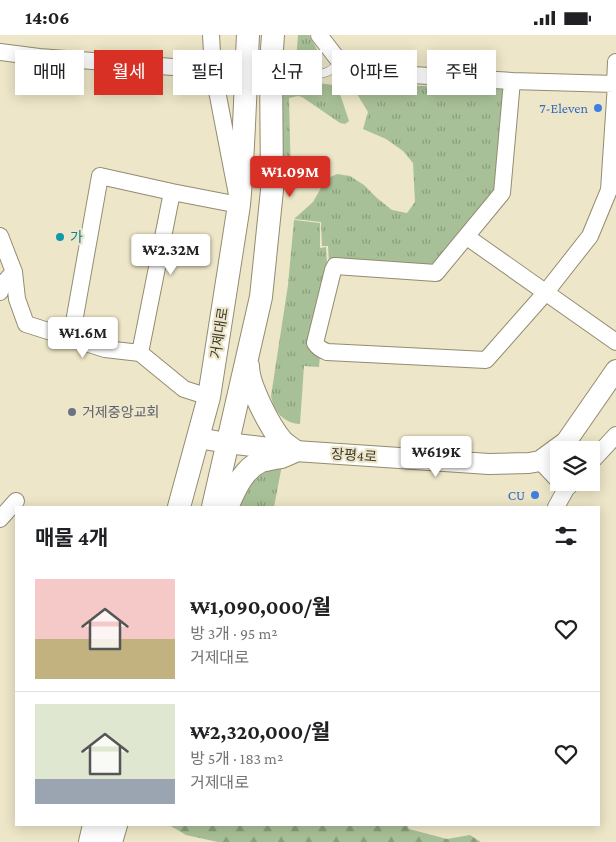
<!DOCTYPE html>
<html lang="ko">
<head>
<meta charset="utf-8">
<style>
	:root { --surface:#fff; --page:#f2f2f2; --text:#202124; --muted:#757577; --line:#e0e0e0; --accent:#d93025 }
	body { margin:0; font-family:"Crimson Pro","Noto Sans KR",serif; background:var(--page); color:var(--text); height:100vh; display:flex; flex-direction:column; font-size:19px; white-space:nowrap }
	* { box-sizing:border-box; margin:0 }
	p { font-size:16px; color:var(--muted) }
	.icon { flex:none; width:28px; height:28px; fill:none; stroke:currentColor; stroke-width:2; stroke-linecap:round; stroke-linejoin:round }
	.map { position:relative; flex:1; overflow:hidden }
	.drawer { position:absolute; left:15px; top:471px; width:585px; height:320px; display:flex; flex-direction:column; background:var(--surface); border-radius:0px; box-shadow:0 2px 12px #0003 }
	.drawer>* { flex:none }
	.banner { position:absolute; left:15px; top:15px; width:586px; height:45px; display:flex; gap:10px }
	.buttons { position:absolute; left:550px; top:406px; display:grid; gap:10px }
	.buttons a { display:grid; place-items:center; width:50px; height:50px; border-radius:0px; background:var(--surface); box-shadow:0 2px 12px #0003; font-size:25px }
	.price { position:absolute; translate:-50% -42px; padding:0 11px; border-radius:5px; background:#fff; color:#222; font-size:16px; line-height:32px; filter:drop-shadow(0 1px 2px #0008) }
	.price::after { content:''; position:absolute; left:50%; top:30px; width:15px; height:11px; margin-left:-8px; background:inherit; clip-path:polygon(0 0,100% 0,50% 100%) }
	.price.on { background:var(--accent); color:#fff }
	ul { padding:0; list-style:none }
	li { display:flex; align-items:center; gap:15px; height:125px; padding:0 20px }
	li+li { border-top:1px solid var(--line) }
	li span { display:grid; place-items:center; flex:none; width:140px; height:100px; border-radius:0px; color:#555 }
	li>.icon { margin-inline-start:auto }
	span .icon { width:60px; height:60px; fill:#fffc; stroke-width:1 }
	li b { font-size:21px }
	h2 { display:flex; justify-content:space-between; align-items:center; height:60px; padding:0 20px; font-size:21px }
	.tag { padding:0 18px; border-radius:0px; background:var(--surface); box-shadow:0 2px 12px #0003; font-size:18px; line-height:45px }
	.tag.on { background:var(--accent); color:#fff }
	.status { display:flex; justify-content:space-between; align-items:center; height:35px; padding:0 25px; background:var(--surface); direction:ltr }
	.status svg { height:14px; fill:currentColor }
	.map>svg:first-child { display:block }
	.grass { fill:url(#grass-tufts) }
	.forest { fill:url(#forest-firs) }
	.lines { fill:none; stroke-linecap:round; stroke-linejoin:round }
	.service-casing { stroke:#928c70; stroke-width:9 }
	.minor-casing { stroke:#928c70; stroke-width:18 }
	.tertiary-casing { stroke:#928c70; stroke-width:22 }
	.secondary-casing { stroke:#928c70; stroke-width:24 }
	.service { stroke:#fff; stroke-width:8 }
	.minor { stroke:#fff; stroke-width:16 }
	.tertiary { stroke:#fff; stroke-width:20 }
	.secondary { stroke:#fff; stroke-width:22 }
	.shop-dot { fill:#3f7fe0; stroke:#ede6c8; stroke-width:2 }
	.culture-dot { fill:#0f9aa8; stroke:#ede6c8; stroke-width:2 }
	.worship-dot { fill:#6b7280; stroke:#ede6c8; stroke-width:2 }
	.labels { text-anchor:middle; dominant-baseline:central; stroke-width:4.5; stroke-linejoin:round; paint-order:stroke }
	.shop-label { font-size:14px; fill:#366cbe; stroke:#ede6c8; text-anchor:end }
	.culture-label { font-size:14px; fill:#0d838f; stroke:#ede6c8; text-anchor:start }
	.street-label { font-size:14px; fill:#3d3a2e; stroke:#ede6c8 }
	.worship-label { font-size:14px; fill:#5b616d; stroke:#ede6c8; text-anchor:start }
</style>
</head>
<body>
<div class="status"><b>14:06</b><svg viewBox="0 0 49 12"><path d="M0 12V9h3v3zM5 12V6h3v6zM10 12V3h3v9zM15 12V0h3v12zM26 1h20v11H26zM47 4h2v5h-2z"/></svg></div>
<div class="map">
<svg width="616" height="807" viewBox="0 0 616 807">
	<defs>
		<pattern id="grass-tufts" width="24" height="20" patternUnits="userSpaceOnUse" patternTransform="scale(1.25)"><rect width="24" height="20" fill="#a8c098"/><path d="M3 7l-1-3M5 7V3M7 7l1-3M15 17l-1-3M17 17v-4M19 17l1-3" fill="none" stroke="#8a9d7c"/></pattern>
		<pattern id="forest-firs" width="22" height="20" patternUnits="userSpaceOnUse" patternTransform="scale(1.25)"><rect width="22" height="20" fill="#a8c098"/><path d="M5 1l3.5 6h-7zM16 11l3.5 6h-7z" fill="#8a9d7c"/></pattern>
	</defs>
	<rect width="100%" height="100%" fill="#ede6c8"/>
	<path class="grass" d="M298,0H309L321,22C321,23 319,29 319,30C312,38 302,32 296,27Z
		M355,37L388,50L456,52L505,51L502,158L436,238L329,228L328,211H322L321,187L294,184L313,167L326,144L337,139L350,141L364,150L377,163L392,175L407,178L415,167L413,128L403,116L386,104L363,94L368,77L349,46Z
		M296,45L333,50L338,54L341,62L349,86L345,89L340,88L302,62L298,61L289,63L291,145L289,149H284L281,145L279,54L287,46Z
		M294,185L320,188V213L326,212L327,229L319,332L304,331L300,389C284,388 274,377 271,361L288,250Z
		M282,430L274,472H239C244,458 252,442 266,433C270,431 277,430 282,430Z"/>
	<path class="forest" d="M169,790H407L409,794L447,804L470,800L481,807H218L186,800Z"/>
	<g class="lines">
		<defs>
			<path id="service" d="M281,19C281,25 282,35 287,38C294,42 320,40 327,37C332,35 336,30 340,27"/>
			<path id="minor" d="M319,0L340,27L396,39L512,46L615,49L616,27
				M0,17L39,22L213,35
				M512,46L502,158L436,238L335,231L333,235L315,308C318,313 322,315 327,317L486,325L546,257L590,201L609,155L616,49
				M0,201L14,237L1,251L0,257
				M467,202L616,307
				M14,237L17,264L26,289L105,314L140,318L184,354L209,362
				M71,304L100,141L172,157L239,170L213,35L211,0
				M140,318L172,157
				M540,426L559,446
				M591,427L616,400
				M556,472L566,454L572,448
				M0,484L16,466"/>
			<path id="tertiary" d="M198,403L227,408L295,416L489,429L529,428L540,426L566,407L616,335"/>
			<path id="secondary" d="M248,331C248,350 270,392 282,406C286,410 291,413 295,416
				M179,472L209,362L239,170C244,114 245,57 248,0
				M213,472L261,262L272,155L271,28L273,0
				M227,472C235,455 242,435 261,426C268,424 274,423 281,422C286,420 291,418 295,416
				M90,807L94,790
				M111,807L116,790"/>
		</defs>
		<use href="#service" class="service-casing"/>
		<use href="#minor" class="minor-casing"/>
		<use href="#tertiary" class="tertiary-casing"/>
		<use href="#secondary" class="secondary-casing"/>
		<use href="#service" class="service"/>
		<use href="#minor" class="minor"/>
		<use href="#tertiary" class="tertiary"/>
		<use href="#secondary" class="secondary"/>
	</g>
	<g class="shop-dot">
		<circle cx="598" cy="73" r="5"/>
		<circle cx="535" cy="460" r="5"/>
	</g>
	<circle class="culture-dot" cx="60" cy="202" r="5"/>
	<circle class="worship-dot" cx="72" cy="377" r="5"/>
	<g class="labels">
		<g class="shop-label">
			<text x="588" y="73">7-Eleven</text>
			<text x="525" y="460">CU</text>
		</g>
		<g class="culture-label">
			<text x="70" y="202">가</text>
		</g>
		<g class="street-label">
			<text transform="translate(219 298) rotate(-81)">거제대로</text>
			<text transform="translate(354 420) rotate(4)">장평4로</text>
		</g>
		<g class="worship-label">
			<text x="82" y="377">거제중앙교회</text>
		</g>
	</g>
</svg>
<div class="buttons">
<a><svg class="icon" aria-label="layers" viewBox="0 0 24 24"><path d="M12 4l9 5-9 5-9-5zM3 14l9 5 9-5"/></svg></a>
</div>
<b class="price on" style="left:290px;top:163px">₩1.09M</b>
<b class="price" style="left:171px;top:241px">₩2.32M</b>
<b class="price" style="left:83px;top:324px">₩1.6M</b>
<b class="price" style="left:436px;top:443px">₩619K</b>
<div class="banner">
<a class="tag">매매</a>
<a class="tag on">월세</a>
<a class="tag">필터</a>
<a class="tag">신규</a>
<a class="tag">아파트</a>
<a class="tag">주택</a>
</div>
<section class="drawer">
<h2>매물 4개<svg class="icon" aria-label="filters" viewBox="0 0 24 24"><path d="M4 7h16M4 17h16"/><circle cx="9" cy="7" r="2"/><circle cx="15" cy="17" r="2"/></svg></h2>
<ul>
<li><span style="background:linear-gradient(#f6c9c9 60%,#c2b280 0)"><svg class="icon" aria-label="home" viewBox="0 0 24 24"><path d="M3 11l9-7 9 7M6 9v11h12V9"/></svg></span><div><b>₩1,090,000/월</b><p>방 3개 · 95 m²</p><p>거제대로</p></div><svg class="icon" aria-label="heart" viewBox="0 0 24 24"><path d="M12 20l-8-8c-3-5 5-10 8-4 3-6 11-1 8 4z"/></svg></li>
<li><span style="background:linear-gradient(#dfe7d0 75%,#9aa5b1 0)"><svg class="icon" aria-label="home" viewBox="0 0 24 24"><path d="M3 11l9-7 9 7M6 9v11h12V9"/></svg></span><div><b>₩2,320,000/월</b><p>방 5개 · 183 m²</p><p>거제대로</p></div><svg class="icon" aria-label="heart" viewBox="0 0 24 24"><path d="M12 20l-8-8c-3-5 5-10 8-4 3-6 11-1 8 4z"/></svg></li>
</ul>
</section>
</div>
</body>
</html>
